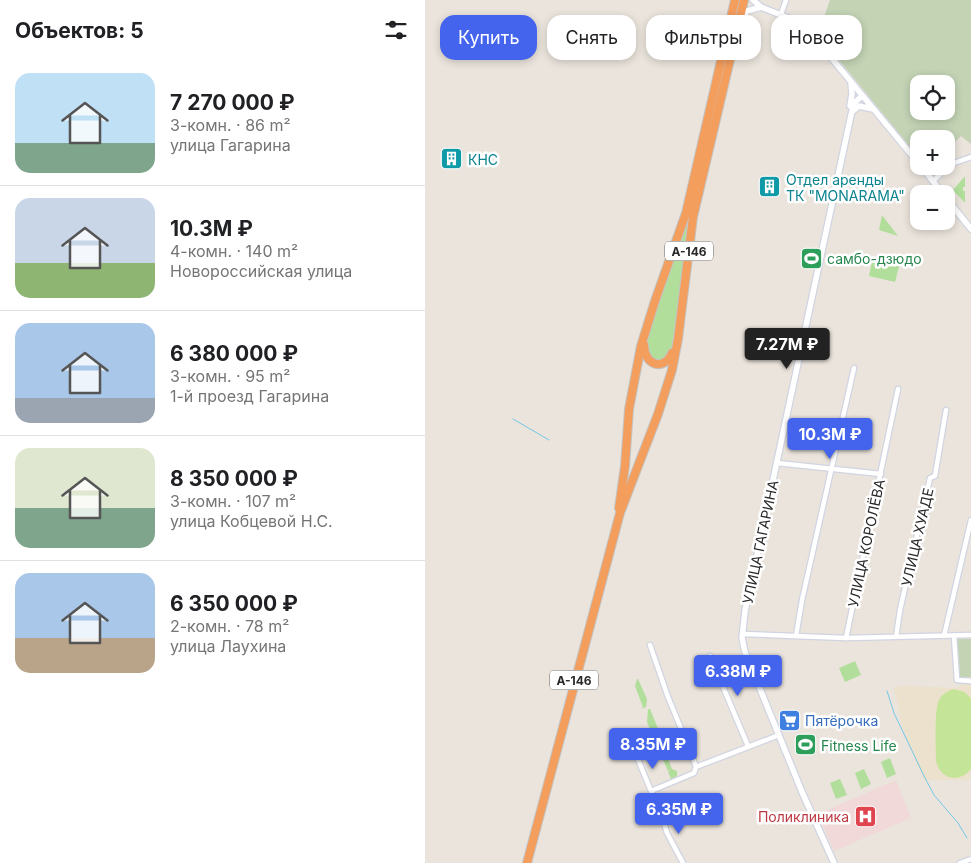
<!DOCTYPE html>
<html lang="ru">
<head>
<meta charset="utf-8">
<style>
	:root { --surface:#fff; --page:#f6f6f6; --text:#202124; --muted:#757577; --line:#e0e0e0; --accent:#4564ee }
	body { margin:0; font-family:Inter,sans-serif; background:var(--page); color:var(--text); height:100vh; display:flex; flex-direction:column; font-size:19px; white-space:nowrap }
	* { box-sizing:border-box; margin:0 }
	p { font-size:16px; color:var(--muted) }
	.icon { flex:none; width:28px; height:28px; fill:none; stroke:currentColor; stroke-width:2; stroke-linecap:round; stroke-linejoin:round }
	.map { position:relative; flex:1; overflow:hidden }
	.sheet { display:flex; flex-direction:column; background:var(--surface); width:425px }
	.sheet>* { flex:none }
	.hud { position:absolute; left:15px; top:15px; width:455px; height:45px; display:flex; gap:10px }
	.controls { position:absolute; left:485px; top:75px; display:grid; gap:10px }
	.controls a { display:grid; place-items:center; width:45px; height:45px; border-radius:10px; background:var(--surface); box-shadow:0 2px 8px #0003; font-size:25px }
	.price { position:absolute; translate:-50% -42px; padding:0 11px; border-radius:5px; background:var(--accent); color:#fff; font-size:16px; line-height:32px; filter:drop-shadow(0 1px 2px #0008) }
	.price::after { content:''; position:absolute; left:50%; top:30px; width:15px; height:11px; margin-left:-8px; background:inherit; clip-path:polygon(0 0,100% 0,50% 100%) }
	.price.selected { background:#222; color:#fff }
	ul { padding:0; list-style:none }
	li { display:flex; align-items:center; gap:15px; height:125px; padding:0 15px }
	li+li { border-top:1px solid var(--line) }
	li span { display:grid; place-items:center; flex:none; width:140px; height:100px; border-radius:15px; color:#555 }
	li>.icon { margin-inline-start:auto }
	span .icon { width:60px; height:60px; fill:#fffc; stroke-width:1 }
	li b { font-size:21px }
	h2 { display:flex; justify-content:space-between; align-items:center; height:60px; padding:0 15px; font-size:21px }
	.pill { padding:0 18px; border-radius:15px; background:var(--surface); box-shadow:0 2px 8px #0003; font-size:18px; line-height:45px }
	.pill.selected { background:var(--accent); color:#fff }
	main { display:flex; flex:1; min-height:0 }
	.map>svg:first-child { display:block }
	.education { fill:#ebe1cc }
	.medical { fill:#f1d9da }
	.green { fill:#b2de9b }
	.cemetery { fill:#c3d3b4; fill-rule:evenodd }
	.pitch { fill:#c4e597 }
	.lines { fill:none; stroke-linecap:round; stroke-linejoin:round }
	.stream { stroke:#74c8e7; stroke-width:1 }
	.street-casing { stroke:#d1d4e1; stroke-width:7 }
	.secondary-casing { stroke:#d1d4e1; stroke-width:8 }
	.highway-casing { stroke:#c3c3c3; stroke-width:10 }
	.street { stroke:#fff; stroke-width:4.5 }
	.secondary { stroke:#fff; stroke-width:5.5 }
	.highway { stroke:#f49e5d; stroke-width:8 }
	.labels { text-anchor:middle; dominant-baseline:central; stroke-width:5; stroke-linejoin:round; paint-order:stroke }
	.shield { fill:#fff; stroke:#696969; stroke-width:1 }
	.shield-label { font-size:12px; font-weight:bold; fill:#292929 }
	.culture-label { font-size:14px; fill:#0d838f; stroke:#fff; text-anchor:start }
	.leisure-label { font-size:14px; fill:#27864d; stroke:#fff; text-anchor:start }
	.street-label { font-size:14px; fill:#292929; stroke:#fff }
	.shop-label { font-size:14px; fill:#366cbe; stroke:#fff; text-anchor:start }
	.health-label { font-size:14px; fill:#be3a42; stroke:#fff; text-anchor:end }
</style>
</head>
<body>
<main>
<section class="sheet">
<h2>Объектов: 5<svg class="icon" aria-label="filters" viewBox="0 0 24 24"><path d="M4 7h16M4 17h16"/><circle cx="9" cy="7" r="2"/><circle cx="15" cy="17" r="2"/></svg></h2>
<ul>
<li><span style="background:linear-gradient(#bfe0f5 70%,#7fa58c 0)"><svg class="icon" aria-label="home" viewBox="0 0 24 24"><path d="M3 11l9-7 9 7M6 9v11h12V9"/></svg></span><div><b>7 270 000 ₽</b><p>3-комн. · 86 m²</p><p>улица Гагарина</p></div></li>
<li><span style="background:linear-gradient(#c9d6e8 65%,#8fb573 0)"><svg class="icon" aria-label="home" viewBox="0 0 24 24"><path d="M3 11l9-7 9 7M6 9v11h12V9"/></svg></span><div><b>10.3M ₽</b><p>4-комн. · 140 m²</p><p>Новороссийская улица</p></div></li>
<li><span style="background:linear-gradient(#a9c7e8 75%,#9aa5b1 0)"><svg class="icon" aria-label="home" viewBox="0 0 24 24"><path d="M3 11l9-7 9 7M6 9v11h12V9"/></svg></span><div><b>6 380 000 ₽</b><p>3-комн. · 95 m²</p><p>1-й проезд Гагарина</p></div></li>
<li><span style="background:linear-gradient(#dfe7d0 60%,#7fa58c 0)"><svg class="icon" aria-label="home" viewBox="0 0 24 24"><path d="M3 11l9-7 9 7M6 9v11h12V9"/></svg></span><div><b>8 350 000 ₽</b><p>3-комн. · 107 m²</p><p>улица Кобцевой Н.С.</p></div></li>
<li><span style="background:linear-gradient(#a9c7e8 65%,#b9a48a 0)"><svg class="icon" aria-label="home" viewBox="0 0 24 24"><path d="M3 11l9-7 9 7M6 9v11h12V9"/></svg></span><div><b>6 350 000 ₽</b><p>2-комн. · 78 m²</p><p>улица Лаухина</p></div></li>
</ul>
</section>
<div class="map">
<svg width="546" height="863" viewBox="0 0 546 863">
	<rect width="100%" height="100%" fill="#eae4dc"/>
	<path class="education" d="M538,684H546V780H499L477,727L473,704L468,687L481,686L533,688Z"/>
	<path class="medical" d="M471,780L486,818L409,851L393,814Z"/>
	<path class="green" d="M540,176V187H538V191H540V203L528,190Z
		M265,214L247,347L242,358L237,362L226,359L222,347L224,332Z
		M457,215L473,236L454,230Z
		M448,257L475,263L470,282L444,276Z
		M430,661L436,675L420,682L414,668Z
		M212,679H213L222,699L221,707L216,709L218,707L210,686Z
		M223,709H225L234,731L233,734L247,769L252,771V776L246,779L243,772L246,770L243,771L222,722Z
		M465,758L471,774L462,778L456,762Z
		M439,769L446,784L436,789L430,773Z
		M415,779L422,795L411,799L405,783Z"/>
	<path class="cemetery" d="M405,0H546V144L536,136L521,151V139H494V158L401,44L407,39L395,29ZM494,84H521V111H494Z
		M532,639H546V677H535Z"/>
	<path class="pitch" d="M529,689L539,692L546,698V769C534,784 514,779 511,760C511,747 509,710 514,700C517,694 523,691 529,689Z"/>
	<g class="lines">
		<path class="stream" d="M88,419L124,440
			M462,691L469,713L500,778L509,795L533,823L542,838"/>
		<defs>
			<path id="street" d="M356,14L361,0
				M508,181L526,164L546,157
				M352,463L456,474
				M318,634L421,638L546,635
				M371,636L377,600L429,368
				M519,636L546,520
				M529,636L532,680L546,681
				M471,637L475,610L505,478L510,476L521,410
				M421,638L473,389
				M285,656L323,746
				M203,735L226,791L269,773L271,767L264,748L243,697L225,645
				M271,767L354,735
				M226,791L234,808
				M236,813L242,833L258,863
				M535,863L546,859"/>
			<path id="secondary" d="M328,0L336,7L373,22L385,32L494,164
				M316,20L322,11L336,7
				M425,106L427,94L426,83
				M428,111L434,106L448,109
				M496,166L518,194
				M521,198L546,229
				M409,863L377,792L320,652L317,638L320,611L426,115L429,103L437,96"/>
			<path id="highway" d="M219,345C219,365 239,372 247,353
				M194,508L200,466L204,409L216,346L230,301L261,213L310,0
				M102,863L195,513L233,414L247,370L253,339L268,217L319,0"/>
		</defs>
		<use href="#street" class="street-casing"/>
		<use href="#secondary" class="secondary-casing"/>
		<use href="#highway" class="highway-casing"/>
		<use href="#street" class="street"/>
		<use href="#secondary" class="secondary"/>
		<use href="#highway" class="highway"/>
	</g>
	<defs>
		<symbol id="building-square" viewBox="-11 -11 22 22"><rect x="-9" y="-9" width="18" height="18" rx="4" fill="#0f9aa8" stroke="#fff"/><path d="M-4-6H4V6H1V3H-1V6H-4ZM-2.5-4.3h1.7v1.8h-1.7ZM.8-4.3h1.7v1.8H.8ZM-2.5-1h1.7V.8h-1.7ZM.8-1h1.7V.8H.8Z" fill="#fff"/></symbol>
		<symbol id="stadium-square" viewBox="-11 -11 22 22"><rect x="-9" y="-9" width="18" height="18" rx="4" fill="#2e9e5b" stroke="#fff"/><path d="M0-5a6.5 5 0 1 0 0 10a6.5 5 0 1 0 0-10ZM-3.5-1.8h7v3.6h-7Z" fill="#fff"/></symbol>
		<symbol id="supermarket-square" viewBox="-11 -11 22 22"><rect x="-9" y="-9" width="18" height="18" rx="4" fill="#3f7fe0" stroke="#fff"/><path d="M-6-5.5h2.5l.6 2H6L4.5 2H-2.5L-4.4-4H-6ZM-1.5 3.2a1.3 1.3 0 1 0 .1 0ZM3 3.2a1.3 1.3 0 1 0 .1 0Z" fill="#fff"/></symbol>
		<symbol id="hospital-square" viewBox="-11 -11 22 22"><rect x="-9" y="-9" width="18" height="18" rx="4" fill="#e0444e" stroke="#fff"/><path d="M-5-5h3v3.5h4V-5h3V5h-3V1.5h-4V5h-3Z" fill="#fff"/></symbol>
	</defs>
	<g fill-rule="evenodd">
		<use href="#building-square" x="14" y="146" width="25" height="25"/>
		<use href="#building-square" x="332" y="174" width="25" height="25"/>
		<use href="#stadium-square" x="374" y="246" width="25" height="25"/>
		<use href="#supermarket-square" x="352" y="708" width="25" height="25"/>
		<use href="#stadium-square" x="368" y="732" width="25" height="25"/>
		<use href="#hospital-square" x="428" y="804" width="25" height="25"/>
	</g>
	<g class="labels">
		<g class="shield">
			<rect x="240" y="241.5" width="48" height="19" rx="4"/>
			<rect x="125" y="670.5" width="48" height="19" rx="4"/>
		</g>
		<g class="shield-label">
			<text x="264" y="251">А-146</text>
			<text x="149" y="680">А-146</text>
		</g>
		<g class="culture-label">
			<text x="43" y="159">КНС</text>
			<text x="361" y="179">Отдел аренды<tspan x="361" dy="16">ТК "MONARAMA"</tspan></text>
		</g>
		<g class="leisure-label">
			<text x="402" y="258">самбо-дзюдо</text>
			<text x="396" y="745">Fitness Life</text>
		</g>
		<g class="street-label">
			<text transform="translate(492 537) rotate(-77)">УЛИЦА ХУАДЕ</text>
			<text transform="translate(335 542) rotate(-78)">УЛИЦА ГАГАРИНА</text>
			<text transform="translate(441 543) rotate(-78)">УЛИЦА КОРОЛЁВА</text>
		</g>
		<g class="shop-label">
			<text x="380" y="720">Пятёрочка</text>
		</g>
		<g class="health-label">
			<text x="424" y="816">Поликлиника</text>
		</g>
	</g>
</svg>
<div class="controls">
<a><svg class="icon" aria-label="locate" viewBox="0 0 24 24"><circle cx="12" cy="12" r="6"/><path d="M12 2v4M12 18v4M2 12h4M18 12h4"/></svg></a>
<a>+</a>
<a>−</a>
</div>
<b class="price selected" style="left:362px;top:370px">7.27M ₽</b>
<b class="price" style="left:405px;top:460px">10.3M ₽</b>
<b class="price" style="left:313px;top:697px">6.38M ₽</b>
<b class="price" style="left:228px;top:770px">8.35M ₽</b>
<b class="price" style="left:254px;top:835px">6.35M ₽</b>
<div class="hud">
<a class="pill selected">Купить</a>
<a class="pill">Снять</a>
<a class="pill">Фильтры</a>
<a class="pill">Новое</a>
</div>
</div>
</main>
</body>
</html>
